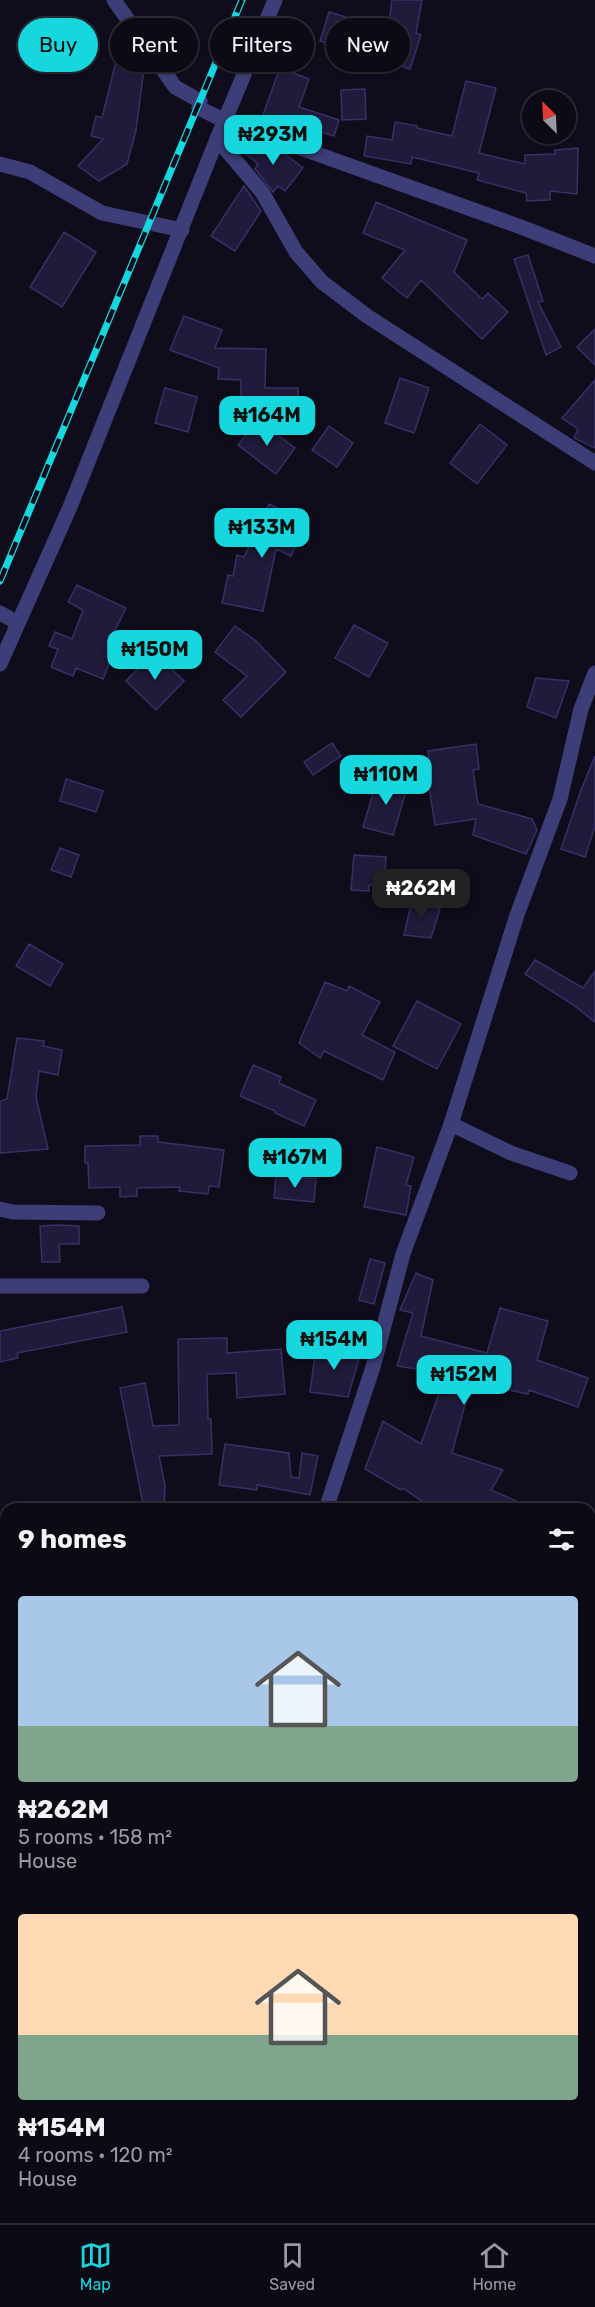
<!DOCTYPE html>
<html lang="en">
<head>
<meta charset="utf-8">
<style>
	:root { --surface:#0b0a15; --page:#191822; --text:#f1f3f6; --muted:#9a9aa0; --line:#2b2b34; --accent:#16d6de }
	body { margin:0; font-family:Rubik,sans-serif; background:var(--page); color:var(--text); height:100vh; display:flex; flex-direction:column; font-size:22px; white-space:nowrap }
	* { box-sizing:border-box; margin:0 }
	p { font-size:20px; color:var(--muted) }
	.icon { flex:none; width:33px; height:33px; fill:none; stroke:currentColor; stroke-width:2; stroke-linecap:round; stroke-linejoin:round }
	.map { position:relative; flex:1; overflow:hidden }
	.drawer { position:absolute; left:0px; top:1503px; width:596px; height:720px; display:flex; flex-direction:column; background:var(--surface); border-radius:18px 18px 0 0; box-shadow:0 2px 4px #0004,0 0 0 2px var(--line) }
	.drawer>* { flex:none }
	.top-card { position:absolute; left:18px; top:18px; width:560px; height:54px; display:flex; gap:12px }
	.needle { width:39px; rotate:336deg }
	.tools { position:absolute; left:522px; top:90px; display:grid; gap:12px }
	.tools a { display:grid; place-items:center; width:54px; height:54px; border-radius:50%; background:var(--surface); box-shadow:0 2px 4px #0004,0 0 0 2px var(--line); font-size:30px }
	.price { position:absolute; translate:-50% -51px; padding:0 14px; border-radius:12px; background:var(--accent); color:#111; font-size:20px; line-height:39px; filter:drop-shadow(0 2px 3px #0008) }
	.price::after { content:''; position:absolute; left:50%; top:36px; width:18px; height:14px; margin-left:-9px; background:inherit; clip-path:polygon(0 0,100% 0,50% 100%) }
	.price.active { background:#222; color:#fff }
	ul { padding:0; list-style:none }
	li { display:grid; align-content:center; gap:12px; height:318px; padding:0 18px }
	li span { display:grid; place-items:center; height:186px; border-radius:6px; color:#555 }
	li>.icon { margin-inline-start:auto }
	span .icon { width:108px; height:108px; fill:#fffc; stroke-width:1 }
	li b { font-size:26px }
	h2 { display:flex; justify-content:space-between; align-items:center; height:72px; padding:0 18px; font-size:26px }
	.tag { padding:0 21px; border-radius:27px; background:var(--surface); box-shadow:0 2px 4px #0004,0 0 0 2px var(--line); font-size:21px; line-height:54px }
	.tag.active { background:var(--accent); color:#111 }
	.menu { display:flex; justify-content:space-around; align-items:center; height:84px; border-top:2px solid var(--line); background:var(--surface); font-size:16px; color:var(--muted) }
	.menu a { display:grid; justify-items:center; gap:3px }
	.menu .active { color:var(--accent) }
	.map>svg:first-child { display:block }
	.building { fill:#201b3b; stroke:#373065; stroke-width:1.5 }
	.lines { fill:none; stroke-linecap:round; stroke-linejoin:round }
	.minor { stroke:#3d3e77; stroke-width:15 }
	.tertiary { stroke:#3d3e77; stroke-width:15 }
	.rail-casing { stroke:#16d6de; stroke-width:7 }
	.rail { stroke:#0f0d1c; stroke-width:4.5; stroke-dasharray:14; stroke-linecap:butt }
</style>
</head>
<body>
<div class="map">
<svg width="595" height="2223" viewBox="0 0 595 2223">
	<rect width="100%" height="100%" fill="#0f0d1c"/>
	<path class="building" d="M392,0H422L416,33L421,35L410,69L392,63L391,69L330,51L332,45L320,41L329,12L388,30Z
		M119,49L145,61L136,130L127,164L99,181L78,166L103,139L91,136L96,116L102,118Z
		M280,68L309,79L299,107L339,120L334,136L293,123L289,134L260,123Z
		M466,81L496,88L479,153L525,164V155L555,154V150L578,148L577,194L550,191V200L527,201L526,193L477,180L479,173L412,157L411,164L364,156L367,136L392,140L395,122L417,126V128L452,136Z
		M365,89L366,119L342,120L341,90Z
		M251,141L282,152L303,168L285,191L278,186L273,192L255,169L258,164L242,151Z
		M244,186L261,211L235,251L211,236Z
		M376,202L467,240L454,272L482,299L488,293L508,312L482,339L421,280L407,298L382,278L405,250L363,233Z
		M64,232L96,252L62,307L30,287Z
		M528,255L543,301L538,302L561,347L546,355L514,259Z
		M184,316L222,330L215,348L266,349L265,388H298V418H241V380L218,379L219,368L170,350Z
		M595,329V365L577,347Z
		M400,378L429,388L414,433L385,423Z
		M595,380V448L574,438L578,429L562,418Z
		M165,388L197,397L188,432L155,423Z
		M257,420L295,448L276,474L238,445Z
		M480,424L507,445L477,484L450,463Z
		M329,426L353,443L337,467L312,450Z
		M269,504L307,522L291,556L276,549L263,611L222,603L228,575L233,576L237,555L244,557Z
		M77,585L126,608L107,646L115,649L103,679L76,668L73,676L51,667L58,649L49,646L55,632L72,639L83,610L68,602Z
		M354,625L388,643L369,677L335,658Z
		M235,626L256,641L286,672L241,717L223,700L247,676L215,652Z
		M154,652L184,681L156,710L126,681Z
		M536,678L569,681L556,718L527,707Z
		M332,743L341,756L313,775L304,762Z
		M476,744L479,769L473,770L478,804L532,819L537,830L526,854L473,835L476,819L435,825L429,787V781H432L428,751Z
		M595,756V826L585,857L561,849L581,790Z
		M378,777L408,785L393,835L363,827Z
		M66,779L103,791L96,812L60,801Z
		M60,848L79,855L71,877L51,870Z
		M354,855L386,857L384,886L369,885V891L351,890Z
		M412,900L440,909L431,938L404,935Z
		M29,944L63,964L50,986L16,966Z
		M535,960L583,988L595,971V1022L572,1004L525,974Z
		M325,982L347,991L349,986L380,1002L362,1035L395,1052L383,1080L324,1051L320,1058L299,1043Z
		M417,1001L461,1024L437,1069L393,1046Z
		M17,1038L44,1041L43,1046L62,1050L58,1075L39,1071L36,1097L48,1149L0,1153V1101L7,1099Z
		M253,1065L281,1077L279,1083L316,1100L304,1126L275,1113V1111L240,1096Z
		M140,1136H158V1142L224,1150L219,1187L209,1186L208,1194L179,1191L180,1187L137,1188V1196L120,1197V1187L89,1188L88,1163H85V1146L140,1145Z
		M377,1147L414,1157L406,1185L411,1186L406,1215L364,1207Z
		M276,1176L316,1179L314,1202L274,1198Z
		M58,1225L79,1226V1244H59L60,1262H42L40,1226Z
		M370,1259L385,1263L374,1304L359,1300Z
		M416,1273L433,1280L421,1336L487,1353L500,1308L548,1321L537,1360L588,1378L578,1407L529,1390L528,1394L471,1382L452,1453L503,1470L491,1490L534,1509H433L403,1488L401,1490L365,1469L383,1421L421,1444L446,1374L397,1366L413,1313L400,1310Z
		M122,1307L127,1332L17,1353L18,1358L0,1362V1331Z
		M227,1338V1353L281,1349L285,1394L237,1398L236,1373L207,1374L208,1419H211L212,1454L159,1456L165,1485L164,1509H144L120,1388L145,1383L153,1426L179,1425L178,1339Z
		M316,1347L361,1352L348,1397L310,1392Z
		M225,1444L289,1453L291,1477L299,1478L302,1453L318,1456L310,1495L257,1485V1490L219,1485Z"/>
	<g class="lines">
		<path class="minor" d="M114,0L175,87L200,101L199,108L225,121L521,227L595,256
			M217,139L262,192L296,252L322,282L367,316L595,463
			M0,164L30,172L102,213L182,230
			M0,613L18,623
			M451,1124L511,1153L570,1173
			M0,1209L13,1212L98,1213
			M0,1286H142
			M326,1509L373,1367L403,1254L451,1124L517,915L560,799L581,709L595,673
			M590,1783L595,1778
			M187,2217L191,2223
			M34,2223L46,2217"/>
		<path class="tertiary" d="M0,664L70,507L217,139L275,0"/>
		<defs>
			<path id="rail" d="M0,581L242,0"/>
		</defs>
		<use href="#rail" class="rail-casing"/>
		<use href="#rail" class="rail"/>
	</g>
</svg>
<div class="tools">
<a><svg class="needle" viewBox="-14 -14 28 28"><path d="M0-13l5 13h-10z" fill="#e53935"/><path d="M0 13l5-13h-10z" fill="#9a9aa0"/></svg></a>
</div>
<b class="price" style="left:273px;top:166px">₦293M</b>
<b class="price" style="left:267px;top:447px">₦164M</b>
<b class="price" style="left:262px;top:559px">₦133M</b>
<b class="price" style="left:155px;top:681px">₦150M</b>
<b class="price" style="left:386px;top:806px">₦110M</b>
<b class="price active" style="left:421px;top:920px">₦262M</b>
<b class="price" style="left:295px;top:1189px">₦167M</b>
<b class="price" style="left:334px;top:1371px">₦154M</b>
<b class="price" style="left:464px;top:1406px">₦152M</b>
<div class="top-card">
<a class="tag active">Buy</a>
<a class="tag">Rent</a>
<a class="tag">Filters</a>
<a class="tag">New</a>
</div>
<section class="drawer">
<h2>9 homes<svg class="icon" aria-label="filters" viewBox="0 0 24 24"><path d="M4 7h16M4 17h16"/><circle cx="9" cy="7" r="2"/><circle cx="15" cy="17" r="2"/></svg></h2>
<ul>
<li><span style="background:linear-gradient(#a9c7e8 70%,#7fa58c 0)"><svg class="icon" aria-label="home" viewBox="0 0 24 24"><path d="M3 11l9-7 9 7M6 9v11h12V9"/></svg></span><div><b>₦262M</b><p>5 rooms · 158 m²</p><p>House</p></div></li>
<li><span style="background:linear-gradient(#ffd9b3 65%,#7fa58c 0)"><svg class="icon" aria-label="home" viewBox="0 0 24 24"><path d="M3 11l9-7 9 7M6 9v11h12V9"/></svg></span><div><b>₦154M</b><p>4 rooms · 120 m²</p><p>House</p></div></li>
</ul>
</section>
</div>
<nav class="menu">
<a class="active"><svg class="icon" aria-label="map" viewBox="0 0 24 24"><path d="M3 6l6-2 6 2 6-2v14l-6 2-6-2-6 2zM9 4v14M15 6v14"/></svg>Map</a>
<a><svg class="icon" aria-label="saved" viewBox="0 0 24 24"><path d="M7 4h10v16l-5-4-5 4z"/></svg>Saved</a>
<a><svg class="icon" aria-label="home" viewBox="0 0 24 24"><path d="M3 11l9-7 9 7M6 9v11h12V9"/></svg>Home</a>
</nav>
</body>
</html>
